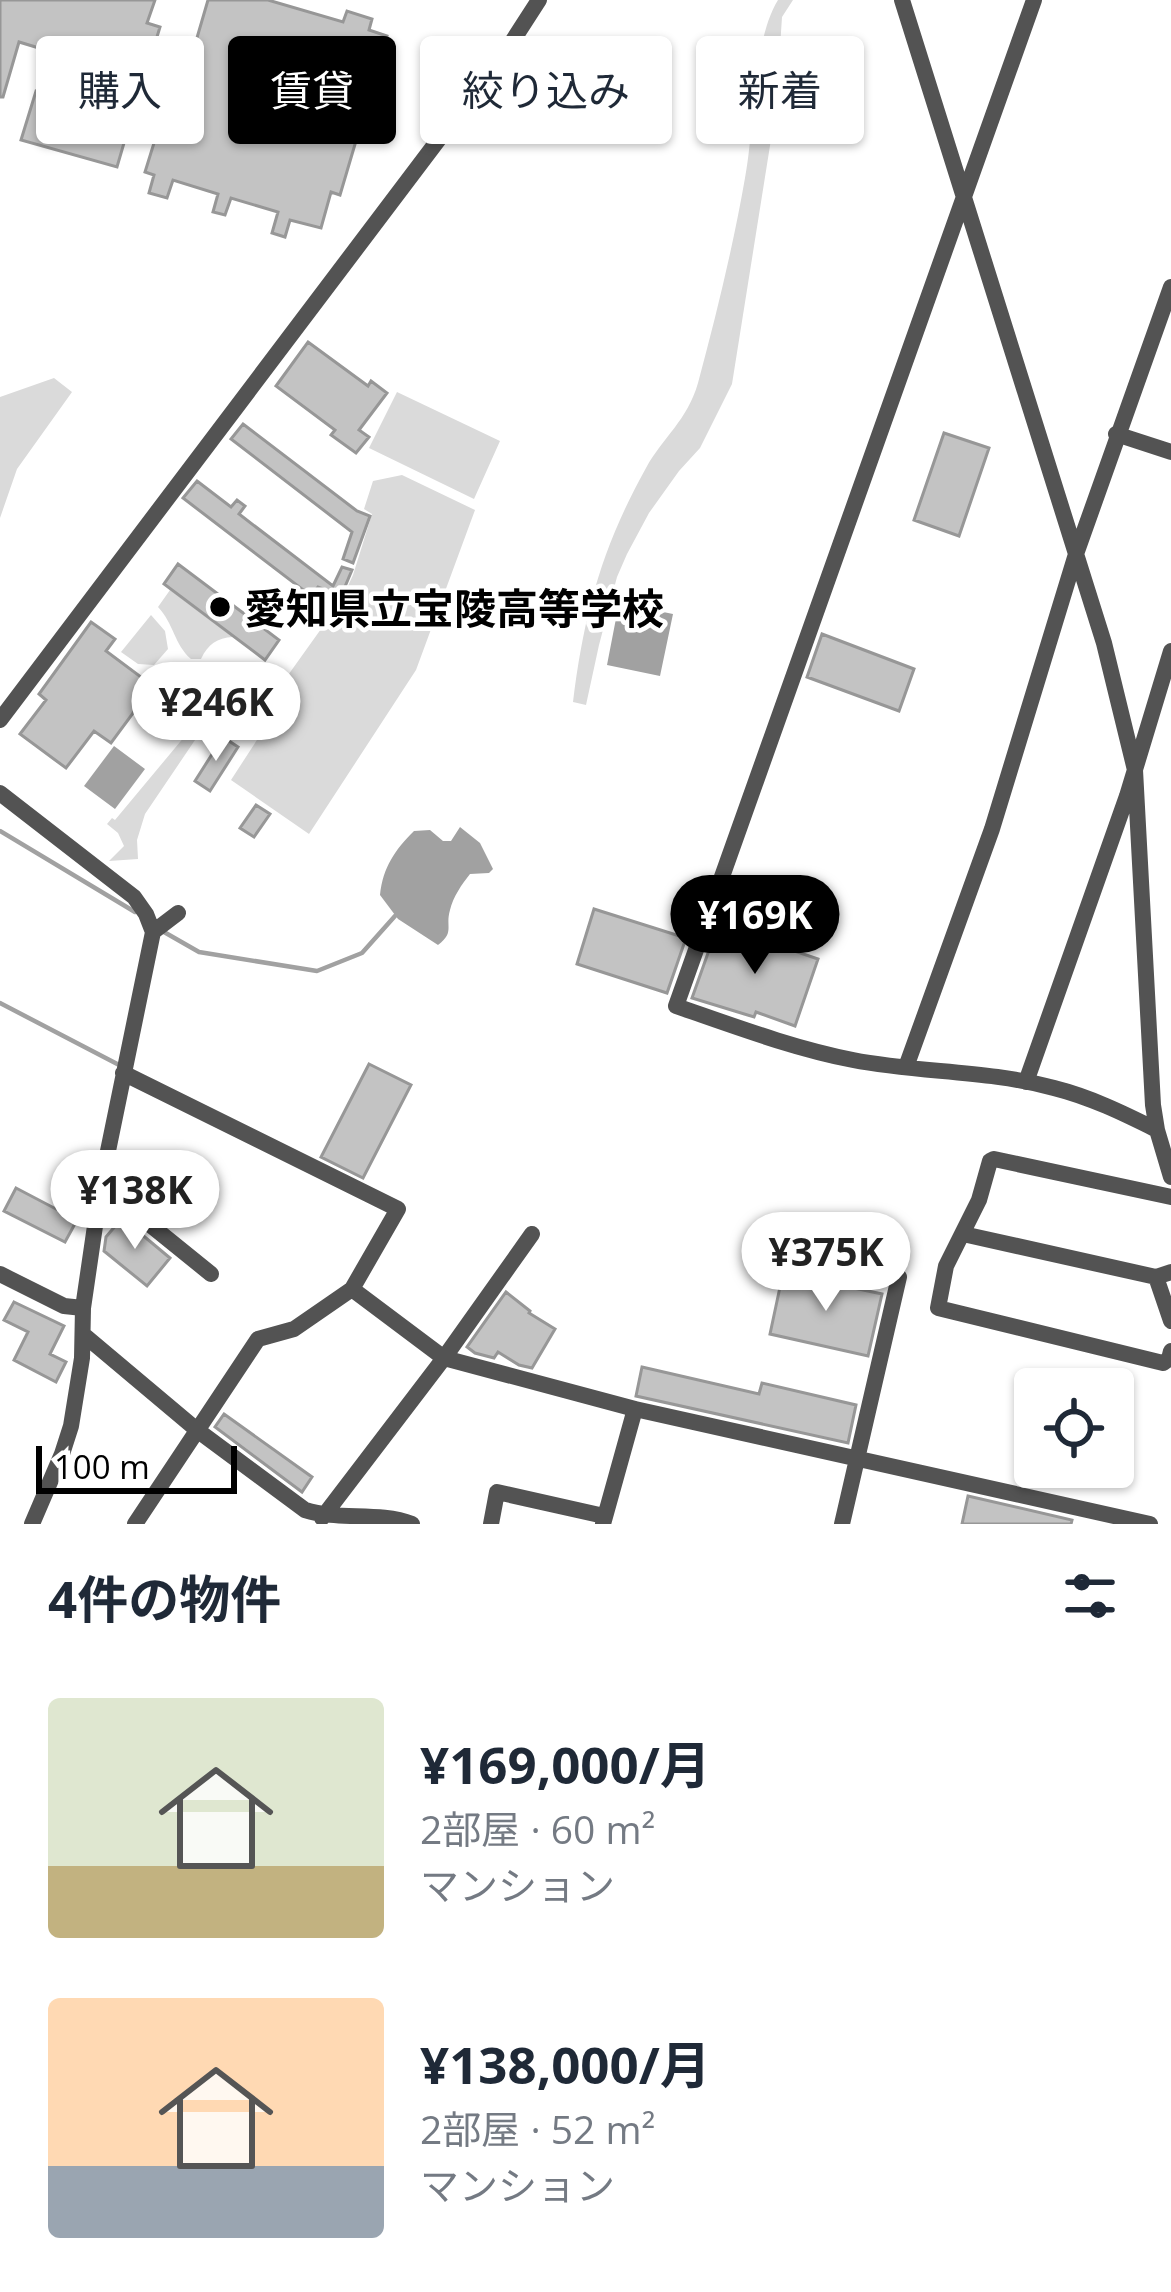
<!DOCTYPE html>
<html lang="ja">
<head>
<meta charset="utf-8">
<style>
	:root { --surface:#fff; --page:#f6f6f7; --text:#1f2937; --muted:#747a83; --accent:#000 }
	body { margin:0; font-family:"Open Sans","Noto Sans JP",sans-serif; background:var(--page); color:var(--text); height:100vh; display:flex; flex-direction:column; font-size:45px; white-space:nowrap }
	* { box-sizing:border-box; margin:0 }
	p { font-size:39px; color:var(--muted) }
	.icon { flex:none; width:66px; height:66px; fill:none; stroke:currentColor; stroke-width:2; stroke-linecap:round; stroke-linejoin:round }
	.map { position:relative; height:1524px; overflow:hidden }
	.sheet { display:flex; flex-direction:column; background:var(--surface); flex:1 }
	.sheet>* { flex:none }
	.guide { position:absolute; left:36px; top:36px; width:1101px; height:108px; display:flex; gap:24px }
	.controls { position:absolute; left:1014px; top:1368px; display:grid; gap:24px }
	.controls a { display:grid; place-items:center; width:120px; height:120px; border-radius:12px; background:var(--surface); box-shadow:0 3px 9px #0004; font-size:60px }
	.scale { position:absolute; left:36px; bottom:30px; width:201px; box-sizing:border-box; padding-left:12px; border:6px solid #000; border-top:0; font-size:33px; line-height:42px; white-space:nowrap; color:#000; -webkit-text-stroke:9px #fff; paint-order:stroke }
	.price { position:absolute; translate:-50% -102px; padding:0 27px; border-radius:42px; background:#fff; color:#222; font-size:39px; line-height:78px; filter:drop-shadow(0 3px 6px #0008) }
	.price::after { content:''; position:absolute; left:50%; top:72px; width:36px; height:27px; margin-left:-18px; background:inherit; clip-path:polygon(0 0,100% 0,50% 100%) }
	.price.active { background:var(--accent); color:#fff }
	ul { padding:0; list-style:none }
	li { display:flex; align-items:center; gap:36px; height:300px; padding:0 48px }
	li span { display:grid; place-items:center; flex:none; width:336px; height:240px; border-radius:12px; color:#555 }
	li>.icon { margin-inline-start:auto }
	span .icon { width:144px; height:144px; fill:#fffc; stroke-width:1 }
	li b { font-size:51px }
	h2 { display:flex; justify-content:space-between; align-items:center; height:144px; padding:0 48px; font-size:51px }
	.chip { padding:0 42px; border-radius:12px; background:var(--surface); box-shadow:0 3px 9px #0004; font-size:42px; line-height:108px }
	.chip.active { background:var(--accent); color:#fff }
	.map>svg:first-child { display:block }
	.green { fill:#dadada }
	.water { fill:#a1a1a1 }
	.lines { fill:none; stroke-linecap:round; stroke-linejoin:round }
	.stream { stroke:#a1a1a1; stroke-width:4.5 }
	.building { fill:#c3c3c3; stroke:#979797; stroke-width:3 }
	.minor { stroke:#535353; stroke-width:16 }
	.poi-dot { fill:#000; stroke:#fff; stroke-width:4.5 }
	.labels { text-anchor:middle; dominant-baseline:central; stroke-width:9; stroke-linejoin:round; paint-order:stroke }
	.poi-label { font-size:42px; font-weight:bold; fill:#000; stroke:#fff; text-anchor:start }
</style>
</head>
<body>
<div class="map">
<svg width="1171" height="1524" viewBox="0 0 1171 1524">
	<rect width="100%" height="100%" fill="#fff"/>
	<path class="green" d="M778,0H793L782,17L776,108L732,384L700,448L679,471L649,513L627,554L617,577L599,645L586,705L573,702C584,613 602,547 646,468C663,437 687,421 698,383C716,316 733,247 745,178C755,127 752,42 778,0Z
		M54,378L72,392L17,469L0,518V397Z
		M397,392L500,441L474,499L369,448Z
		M402,475L475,510L416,670L309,834L231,780L279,706L286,678L341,601L353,575L372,514L364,509L373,481Z
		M170,590L233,637C217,638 208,644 201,659H191C174,644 174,624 158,607Z
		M151,615L165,631L168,649L154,665L138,664L121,652Z
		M203,682L215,689L218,706L145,814L137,840L138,859L109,861L124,846L118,833L107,824L112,818L115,820L210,706L192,684Z"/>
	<path class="water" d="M619,603L673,614L660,676L607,665Z
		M114,746L145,769L115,809L84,786Z
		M460,827L480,843L493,869L489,873L470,874C462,884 453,897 450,910C445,927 455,932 438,945L398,919L380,895C383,867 395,850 414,831L430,830L443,841H451Z"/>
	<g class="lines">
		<path class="stream" d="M0,831L135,912
			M164,932L199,952L317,971L362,953L395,916
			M0,1003L123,1067"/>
	</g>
	<path class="building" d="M0,0H155L147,23L160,27L144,80L19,42L3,97H0Z
		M208,0H268L343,22L347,11L372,19L369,30L387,36L340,195L331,192L321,228L290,220L285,237L272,233L278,212L231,198L225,215L213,212L218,194L173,180L167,198L149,193L154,175L145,172L162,117L173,120Z
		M36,91L81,104L84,93L117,103L114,114L131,119L117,167L21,140Z
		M308,342L368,386L371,381L387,393L359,430L369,437L356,453L331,435L335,430L276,386Z
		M243,424L357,511L370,516L353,563L343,559L352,532L231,439Z
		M944,433L989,448L959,536L914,520Z
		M197,481L231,507L237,500L245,506L239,514L333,586L342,567L352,570L341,596L318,587L311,596L183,498Z
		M178,564L279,640L265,660L164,584Z
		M91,622L115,639L106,651L153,686L111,743L94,731L66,768L20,734L46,700L39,694Z
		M822,634L914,669L899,711L807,677Z
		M223,737L238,747L210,791L195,781Z
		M256,805L270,814L254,837L240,828Z
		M594,909L686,938L667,993L577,964Z
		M718,925L818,959L795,1026L756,1012L754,1017L692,998Z
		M369,1064L411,1085L363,1178L321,1157Z
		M16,1188L77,1220L65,1242L4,1211Z
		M122,1218L170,1258L147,1286L104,1251L106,1237Z
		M783,1273L882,1294L868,1356L770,1334Z
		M506,1292L530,1311L529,1313L555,1329L532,1368L519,1365L498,1352L494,1358L475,1353L467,1347Z
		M14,1302L64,1326L50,1354L66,1362L56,1382L14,1360L28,1332L4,1320Z
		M642,1367L759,1394L762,1383L856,1405L848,1443L636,1396Z
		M224,1414L312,1477L302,1492L215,1427Z
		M968,1496L1072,1520L1071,1524H962Z"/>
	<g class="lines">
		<path class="minor" d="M902,0L1104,643L1135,770L1153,1105L1157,1130L1171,1177
			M1034,0L676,1006C734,1026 792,1048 853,1060C919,1073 988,1070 1054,1088C1090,1097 1123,1113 1157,1130
			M1116,434L1171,452
			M0,720L510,45L539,0
			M0,793L134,897L146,914L153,932L101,1185L83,1308L82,1358L71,1426L62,1454L32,1524
			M153,932L178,913
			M906,1067L992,829L1076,554L1171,287
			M123,1073L398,1209L352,1289L294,1329L258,1339L135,1524
			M1026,1082L1127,796L1171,651
			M101,1185L211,1274
			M1171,1197L994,1159L990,1161L979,1200L946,1266L938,1308L1163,1363L1169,1359L1171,1351
			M963,1234L1156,1277L1171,1272
			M0,1274L64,1306L83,1308
			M1156,1277L1171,1321
			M352,1289L444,1358L635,1409L1150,1524
			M84,1335L197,1430L305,1510C340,1521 378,1511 412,1524
			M322,1518L444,1358L532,1234
			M491,1524L497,1492L604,1516
			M603,1524L635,1409
			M842,1524L899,1277"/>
	</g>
	<circle class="poi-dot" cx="220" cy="607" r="12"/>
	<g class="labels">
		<g class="poi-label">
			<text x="244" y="607">愛知県立宝陵高等学校</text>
		</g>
	</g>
</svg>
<div class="controls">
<a><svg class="icon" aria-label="locate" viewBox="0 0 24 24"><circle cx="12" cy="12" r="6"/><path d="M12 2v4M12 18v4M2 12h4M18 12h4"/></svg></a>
</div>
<div class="scale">100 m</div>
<b class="price" style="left:216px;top:764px">¥246K</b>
<b class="price active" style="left:755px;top:977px">¥169K</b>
<b class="price" style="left:135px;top:1252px">¥138K</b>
<b class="price" style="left:826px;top:1314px">¥375K</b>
<div class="guide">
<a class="chip">購入</a>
<a class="chip active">賃貸</a>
<a class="chip">絞り込み</a>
<a class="chip">新着</a>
</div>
</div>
<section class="sheet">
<h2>4件の物件<svg class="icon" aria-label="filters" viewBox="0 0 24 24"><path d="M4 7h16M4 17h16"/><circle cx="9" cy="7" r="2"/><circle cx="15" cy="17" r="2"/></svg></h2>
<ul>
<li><span style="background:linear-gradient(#dfe7d0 70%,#c2b280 0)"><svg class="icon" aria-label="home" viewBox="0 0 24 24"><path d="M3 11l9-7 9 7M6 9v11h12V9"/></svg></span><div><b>¥169,000/月</b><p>2部屋 · 60 m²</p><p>マンション</p></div></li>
<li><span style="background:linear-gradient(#ffd9b3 70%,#9aa5b1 0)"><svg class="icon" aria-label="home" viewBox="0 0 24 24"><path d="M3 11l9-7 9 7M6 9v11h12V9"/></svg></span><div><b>¥138,000/月</b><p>2部屋 · 52 m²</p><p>マンション</p></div></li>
</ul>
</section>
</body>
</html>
